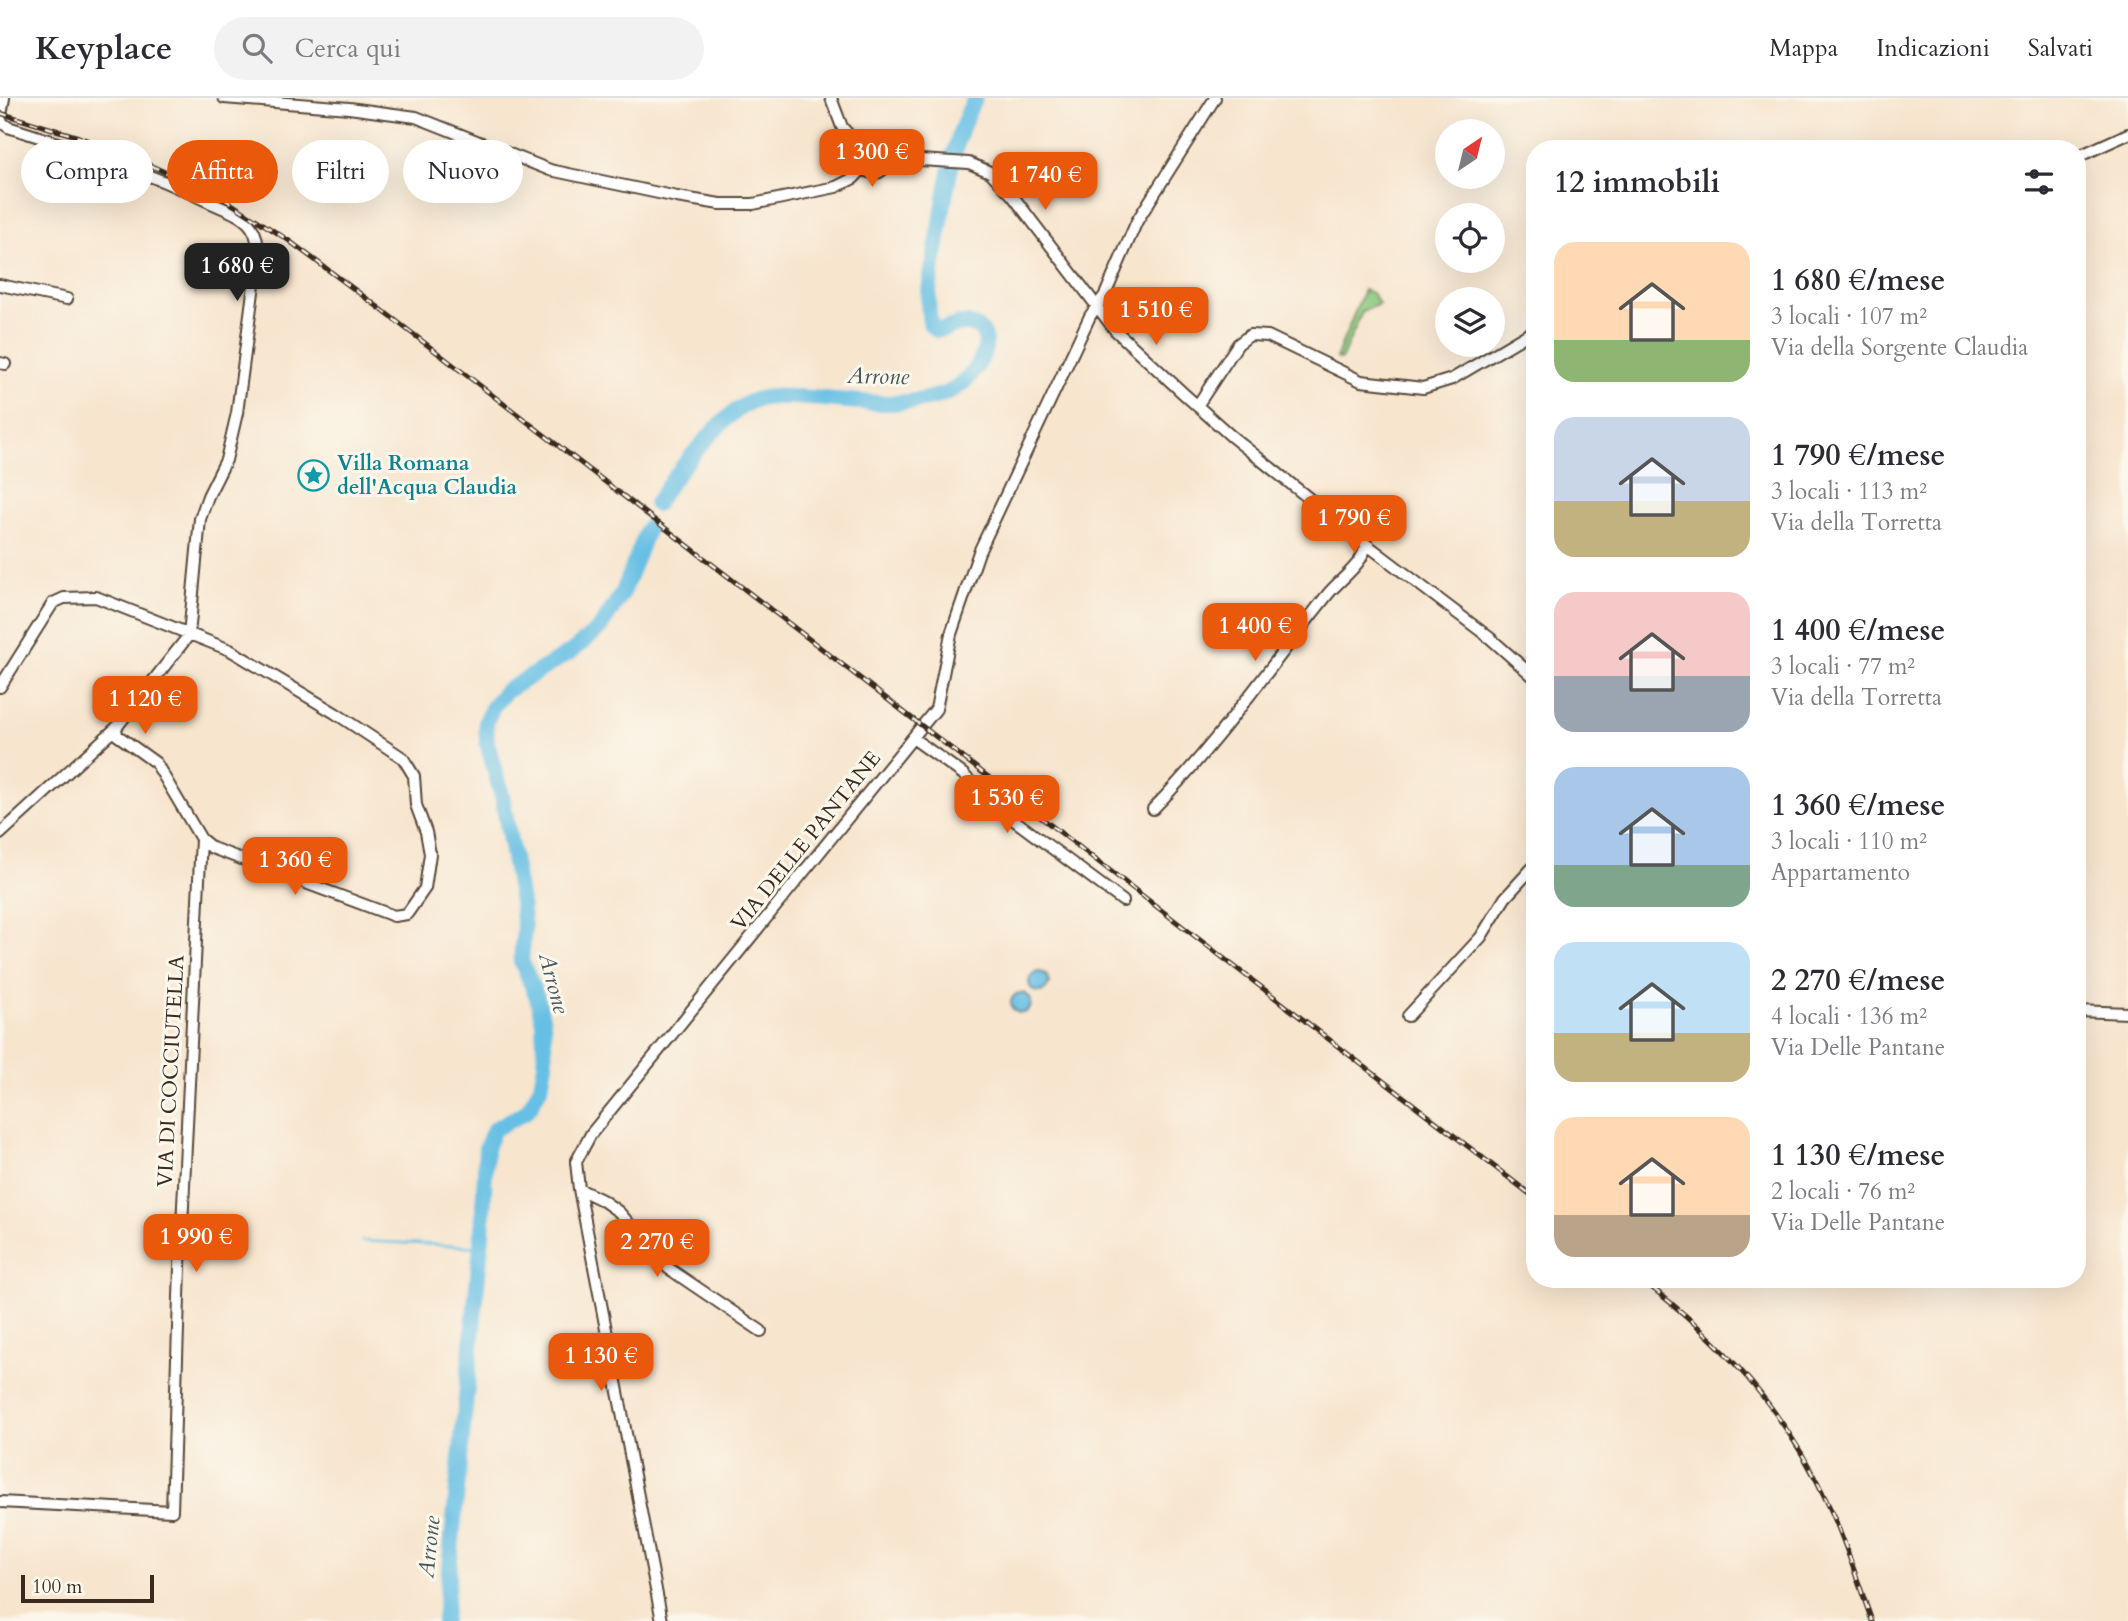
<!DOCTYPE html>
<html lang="it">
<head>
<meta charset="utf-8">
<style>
	:root { --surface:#fff; --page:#f2f2f3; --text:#2b2b33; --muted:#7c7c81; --line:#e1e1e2; --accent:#ea580c }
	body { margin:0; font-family:Cardo,serif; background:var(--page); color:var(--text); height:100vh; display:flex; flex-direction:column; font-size:26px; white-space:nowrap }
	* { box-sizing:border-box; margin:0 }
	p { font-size:23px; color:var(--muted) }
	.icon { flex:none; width:38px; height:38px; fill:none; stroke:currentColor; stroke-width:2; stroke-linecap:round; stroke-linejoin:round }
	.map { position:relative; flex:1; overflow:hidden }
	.panel { position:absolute; left:1526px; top:42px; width:560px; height:1148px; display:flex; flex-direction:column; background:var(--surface); border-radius:28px; box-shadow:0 7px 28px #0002 }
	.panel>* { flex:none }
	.hud { position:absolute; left:21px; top:42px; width:665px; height:63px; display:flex; gap:14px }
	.needle { width:46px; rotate:35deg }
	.tools { position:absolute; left:1435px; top:21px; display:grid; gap:14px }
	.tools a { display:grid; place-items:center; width:70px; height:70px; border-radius:50%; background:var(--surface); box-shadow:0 7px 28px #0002; font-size:35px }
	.scale { position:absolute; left:21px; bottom:18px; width:133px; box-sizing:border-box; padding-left:7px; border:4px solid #3b2a1e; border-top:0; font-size:19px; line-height:24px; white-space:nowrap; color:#3b2a1e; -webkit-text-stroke:5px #fbf7ec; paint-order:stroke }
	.price { position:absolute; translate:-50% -60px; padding:0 16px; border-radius:14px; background:var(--accent); color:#fff; font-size:23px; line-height:46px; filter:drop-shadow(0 2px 4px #0008) }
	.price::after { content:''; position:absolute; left:50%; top:42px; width:21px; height:16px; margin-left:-10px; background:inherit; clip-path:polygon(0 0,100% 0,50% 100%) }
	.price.current { background:#222; color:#fff }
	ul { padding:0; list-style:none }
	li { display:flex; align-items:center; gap:21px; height:175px; padding:0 28px }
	li span { display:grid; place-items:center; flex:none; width:196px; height:140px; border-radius:21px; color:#555 }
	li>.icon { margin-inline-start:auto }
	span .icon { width:84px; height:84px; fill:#fffc; stroke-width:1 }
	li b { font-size:30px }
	h2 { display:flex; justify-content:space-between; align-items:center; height:84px; padding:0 28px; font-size:30px }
	.pill { padding:0 24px; border-radius:32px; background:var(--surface); box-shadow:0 7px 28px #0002; font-size:24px; line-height:63px }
	.pill.current { background:var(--accent); color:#fff }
	header { display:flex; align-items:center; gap:42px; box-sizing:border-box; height:98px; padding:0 35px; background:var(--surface); border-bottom:2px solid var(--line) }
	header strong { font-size:33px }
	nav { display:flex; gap:38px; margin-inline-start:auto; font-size:24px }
	.search { width:490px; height:63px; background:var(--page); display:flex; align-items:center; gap:18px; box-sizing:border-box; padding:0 24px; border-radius:38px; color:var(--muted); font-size:26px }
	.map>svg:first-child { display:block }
	.green { fill:#89c980; stroke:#627a4f; stroke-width:2 }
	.water { fill:#66bfe4; stroke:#507481; stroke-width:2 }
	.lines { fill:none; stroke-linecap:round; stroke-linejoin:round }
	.stream { stroke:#66bfe4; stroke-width:2.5 }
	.river { stroke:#66bfe4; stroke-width:16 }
	.minor-casing { stroke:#574638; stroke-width:14 }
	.minor { stroke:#fff; stroke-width:10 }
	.rail-casing { stroke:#3b2a1e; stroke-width:5 }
	.rail { stroke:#fbf7ec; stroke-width:2.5; stroke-dasharray:8; stroke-linecap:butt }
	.labels { text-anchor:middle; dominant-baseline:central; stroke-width:6; stroke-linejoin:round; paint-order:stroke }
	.culture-label { font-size:21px; font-weight:bold; fill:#0d838f; stroke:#fbf7ec; text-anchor:start }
	.street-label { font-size:21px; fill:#3b2a1e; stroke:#fbf7ec }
	.water-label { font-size:23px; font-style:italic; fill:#485759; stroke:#fbf7ec }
</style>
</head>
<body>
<header>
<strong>Keyplace</strong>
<div class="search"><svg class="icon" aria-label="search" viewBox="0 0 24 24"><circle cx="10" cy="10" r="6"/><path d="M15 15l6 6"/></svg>Cerca qui</div>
<nav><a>Mappa</a><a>Indicazioni</a><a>Salvati</a></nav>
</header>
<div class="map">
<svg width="2128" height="1523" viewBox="0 0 2128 1523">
	<rect width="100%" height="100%" fill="#fbf7ec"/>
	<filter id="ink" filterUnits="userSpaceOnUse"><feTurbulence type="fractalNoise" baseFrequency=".0143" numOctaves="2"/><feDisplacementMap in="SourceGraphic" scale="14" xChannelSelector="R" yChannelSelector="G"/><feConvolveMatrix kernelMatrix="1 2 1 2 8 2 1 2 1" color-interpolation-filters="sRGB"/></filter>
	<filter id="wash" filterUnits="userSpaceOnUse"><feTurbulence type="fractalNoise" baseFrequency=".00686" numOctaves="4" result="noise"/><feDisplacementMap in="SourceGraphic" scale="28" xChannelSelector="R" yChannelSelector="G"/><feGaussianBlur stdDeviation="1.57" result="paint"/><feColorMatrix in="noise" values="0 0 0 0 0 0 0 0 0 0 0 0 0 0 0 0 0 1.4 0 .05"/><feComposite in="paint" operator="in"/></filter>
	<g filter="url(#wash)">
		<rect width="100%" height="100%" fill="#f7e5ce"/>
		<path class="green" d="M1364,192L1372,195L1379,206L1362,214L1341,262L1336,260Z"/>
		<path class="water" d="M1029 884a10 10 0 1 1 20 0a10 10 0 1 1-20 0Z
			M1011 905a10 10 0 1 1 20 0a10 10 0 1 1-20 0Z"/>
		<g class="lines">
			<path class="stream" d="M362,1143L481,1149"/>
			<path class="river" d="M656,406C673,378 721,318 750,304C768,296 793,299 813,300C854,303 895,310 935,299C945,296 955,292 963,285C979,271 1002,233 968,226C957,224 948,232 937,232L931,227C924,201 933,172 937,146C946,97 951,45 975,0
				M444,1523L482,1137L486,1050L494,1031L524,1015L530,1009L541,988L545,966L543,924L537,899L521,863L524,829L521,804L502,698L487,645L486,624L493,608L506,593L572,553L600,530L623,494L648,430"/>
		</g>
	</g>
	<g filter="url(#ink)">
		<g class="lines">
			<defs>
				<path id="minor" d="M224,0L349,10L416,19L550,72L677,99L720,106H753L836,89L854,80L864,69
					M831,0L842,29L864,54
					M0,23L4,0
					M861 62a13 13 0 1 1 26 0a13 13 0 1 1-26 0Z
					M2077,59L2128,36
					M887,60L969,65L990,74L1012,97L1115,232L1184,296L1231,338L1366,446L1490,540L1535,580
					M0,187L67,201
					M0,265L5,266
					M1197,308L1238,246L1250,237L1268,238L1361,283L1423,290L1452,281L1535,232
					M0,589L53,505L64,500L96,499L230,552L335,615L403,660L414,678L416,707L426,734L430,756L425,790L407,816L394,818L212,750L201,741L156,665L117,637L116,630L189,537L200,421L208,398L226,362L237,315L258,156C258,147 257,137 252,130C244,117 224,111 211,105C146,73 77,51 8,29L0,23
					M914,641L963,676L987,702L1123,803
					M1153,711C1218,645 1270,568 1328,496C1340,481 1364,466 1366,446
					M0,736L116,630
					M2077,913L2128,915
					M1408,918L1481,839L1505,800L1535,767
					M579,1091L602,1102L619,1114L668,1170L761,1233
					M0,1404L172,1413L180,1169L201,741
					M662,1523L579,1091L576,1064L591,1036L936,611L951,536L979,454L1090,218L1105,197L1137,123L1215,0"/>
			</defs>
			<use href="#minor" class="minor-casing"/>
			<use href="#minor" class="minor"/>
			<defs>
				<path id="rail" d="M0,15L79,39L145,65L224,101L288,142L378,209L1535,1100
					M1641,1181C1723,1244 1786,1313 1829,1408C1846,1445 1858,1485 1872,1523"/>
			</defs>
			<use href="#rail" class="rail-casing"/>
			<use href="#rail" class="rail"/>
		</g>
	</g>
	<defs>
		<symbol id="sight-ring" viewBox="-11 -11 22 22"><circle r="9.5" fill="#fbf7ec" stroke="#0f9aa8" stroke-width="1.5"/><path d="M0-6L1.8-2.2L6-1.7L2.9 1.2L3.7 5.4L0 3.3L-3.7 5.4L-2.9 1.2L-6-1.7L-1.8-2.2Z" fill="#0f9aa8"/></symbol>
	</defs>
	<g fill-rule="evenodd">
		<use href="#sight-ring" x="296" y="360" width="35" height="35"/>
	</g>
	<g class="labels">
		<g class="culture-label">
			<text x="337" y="365">Villa Romana<tspan x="337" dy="24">dell'Acqua Claudia</tspan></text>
		</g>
		<g class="street-label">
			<text transform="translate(806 743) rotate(-51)">VIA DELLE PANTANE</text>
			<text transform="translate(171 973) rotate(-87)">VIA DI COCCIUTELLA</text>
		</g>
		<g class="water-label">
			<text transform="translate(878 278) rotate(1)">Arrone</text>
			<text transform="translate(554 885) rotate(75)">Arrone</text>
			<text transform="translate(429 1449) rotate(-84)">Arrone</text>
		</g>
	</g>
</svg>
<div class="tools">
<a><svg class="needle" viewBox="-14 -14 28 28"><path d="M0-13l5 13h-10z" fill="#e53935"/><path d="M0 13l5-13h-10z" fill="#7c7c81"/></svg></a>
<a><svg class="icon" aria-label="locate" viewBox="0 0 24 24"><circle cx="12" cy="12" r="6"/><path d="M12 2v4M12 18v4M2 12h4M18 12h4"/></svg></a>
<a><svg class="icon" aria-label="layers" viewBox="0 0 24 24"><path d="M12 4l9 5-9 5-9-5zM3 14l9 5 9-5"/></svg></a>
</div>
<div class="scale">100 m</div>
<b class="price" style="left:872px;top:91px">1 300 €</b>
<b class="price" style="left:1045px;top:114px">1 740 €</b>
<b class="price current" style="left:237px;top:205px">1 680 €</b>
<b class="price" style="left:1156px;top:249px">1 510 €</b>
<b class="price" style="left:1354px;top:457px">1 790 €</b>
<b class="price" style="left:1255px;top:565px">1 400 €</b>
<b class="price" style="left:145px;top:638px">1 120 €</b>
<b class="price" style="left:1007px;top:737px">1 530 €</b>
<b class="price" style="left:295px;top:799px">1 360 €</b>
<b class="price" style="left:196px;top:1176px">1 990 €</b>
<b class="price" style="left:657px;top:1181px">2 270 €</b>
<b class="price" style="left:601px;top:1295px">1 130 €</b>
<div class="hud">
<a class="pill">Compra</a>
<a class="pill current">Affitta</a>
<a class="pill">Filtri</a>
<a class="pill">Nuovo</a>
</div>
<section class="panel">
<h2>12 immobili<svg class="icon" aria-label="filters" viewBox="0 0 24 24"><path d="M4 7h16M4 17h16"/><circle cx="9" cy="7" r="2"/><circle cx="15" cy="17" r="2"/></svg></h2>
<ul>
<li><span style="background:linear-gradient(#ffd9b3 70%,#8fb573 0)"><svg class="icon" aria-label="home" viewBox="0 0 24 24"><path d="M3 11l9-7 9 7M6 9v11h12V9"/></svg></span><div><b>1 680 €/mese</b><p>3 locali · 107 m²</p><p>Via della Sorgente Claudia</p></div></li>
<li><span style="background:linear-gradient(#c9d6e8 60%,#c2b280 0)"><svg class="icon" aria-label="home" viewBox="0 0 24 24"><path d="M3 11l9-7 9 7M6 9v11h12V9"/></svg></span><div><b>1 790 €/mese</b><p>3 locali · 113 m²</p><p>Via della Torretta</p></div></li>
<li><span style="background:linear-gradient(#f6c9c9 60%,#9aa5b1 0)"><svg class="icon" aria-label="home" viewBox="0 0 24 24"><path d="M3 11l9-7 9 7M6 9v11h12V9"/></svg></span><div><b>1 400 €/mese</b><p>3 locali · 77 m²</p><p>Via della Torretta</p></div></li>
<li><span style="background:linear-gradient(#a9c7e8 70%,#7fa58c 0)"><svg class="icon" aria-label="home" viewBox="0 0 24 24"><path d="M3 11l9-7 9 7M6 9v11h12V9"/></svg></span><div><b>1 360 €/mese</b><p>3 locali · 110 m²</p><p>Appartamento</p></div></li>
<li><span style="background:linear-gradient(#bfe0f5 65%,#c2b280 0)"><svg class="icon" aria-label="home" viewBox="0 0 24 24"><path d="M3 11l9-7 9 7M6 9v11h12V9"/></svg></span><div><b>2 270 €/mese</b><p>4 locali · 136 m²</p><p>Via Delle Pantane</p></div></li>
<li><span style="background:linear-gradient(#ffd9b3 70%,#b9a48a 0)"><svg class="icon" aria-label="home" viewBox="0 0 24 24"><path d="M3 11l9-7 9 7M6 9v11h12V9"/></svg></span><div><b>1 130 €/mese</b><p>2 locali · 76 m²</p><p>Via Delle Pantane</p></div></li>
</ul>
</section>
</div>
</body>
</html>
